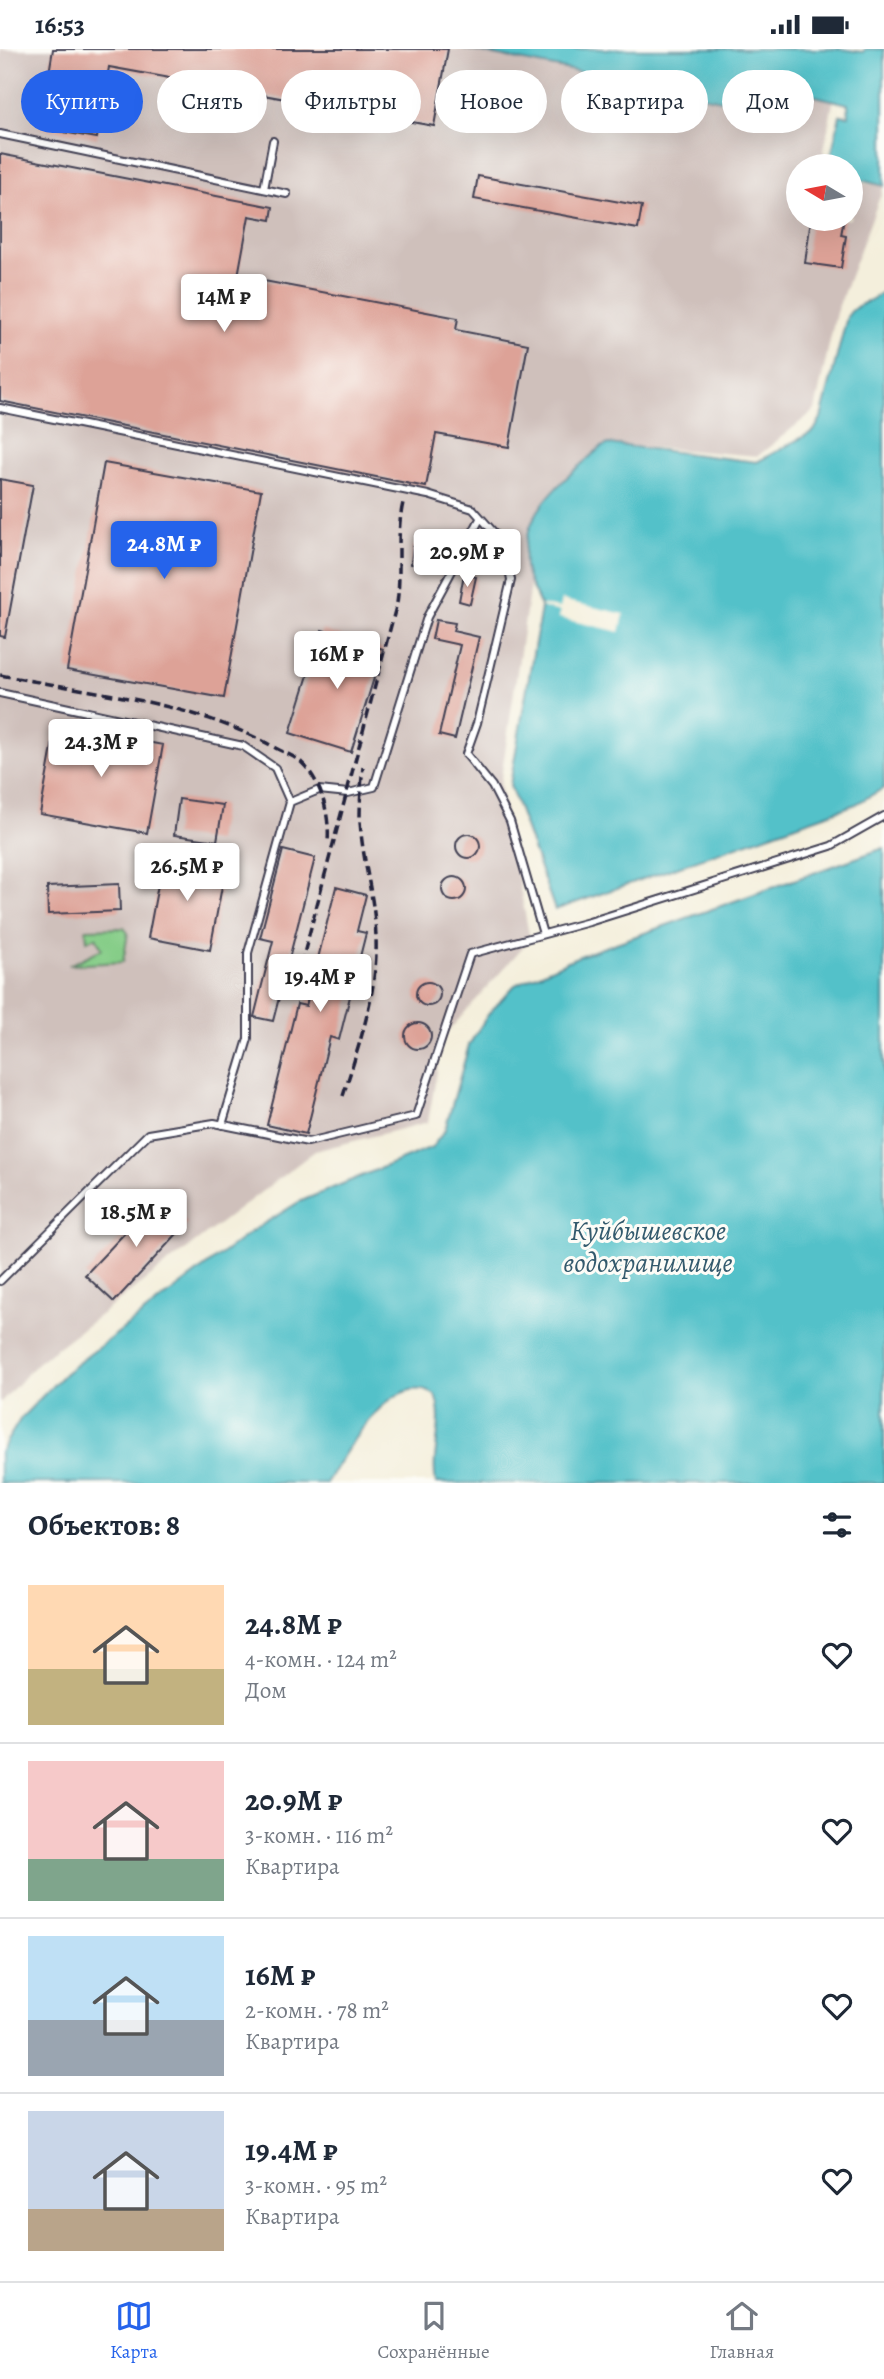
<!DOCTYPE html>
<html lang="ru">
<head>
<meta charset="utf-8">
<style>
	:root { --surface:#fff; --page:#f6f6f7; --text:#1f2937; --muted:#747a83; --line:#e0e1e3; --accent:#2563eb }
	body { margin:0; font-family:Alegreya,serif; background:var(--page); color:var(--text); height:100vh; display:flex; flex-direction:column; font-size:26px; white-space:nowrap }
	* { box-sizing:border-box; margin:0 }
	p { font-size:23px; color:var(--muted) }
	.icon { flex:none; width:38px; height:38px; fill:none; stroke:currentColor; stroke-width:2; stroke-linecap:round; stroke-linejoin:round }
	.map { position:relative; height:1434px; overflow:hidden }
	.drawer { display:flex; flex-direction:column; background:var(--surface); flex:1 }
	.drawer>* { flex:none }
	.guide { position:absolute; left:21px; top:21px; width:844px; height:63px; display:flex; gap:14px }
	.needle { width:46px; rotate:280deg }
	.tools { position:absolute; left:786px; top:105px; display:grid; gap:14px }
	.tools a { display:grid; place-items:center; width:77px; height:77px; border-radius:50%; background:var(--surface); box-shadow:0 7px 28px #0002; font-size:35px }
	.price { position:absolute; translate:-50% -60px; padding:0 16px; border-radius:7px; background:#fff; color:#222; font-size:23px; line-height:46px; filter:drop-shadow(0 2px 4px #0008) }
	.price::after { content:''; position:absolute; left:50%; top:42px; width:21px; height:16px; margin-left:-10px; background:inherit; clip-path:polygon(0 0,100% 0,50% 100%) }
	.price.current { background:var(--accent); color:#fff }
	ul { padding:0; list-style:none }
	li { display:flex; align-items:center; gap:21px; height:175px; padding:0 28px }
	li+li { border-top:2px solid var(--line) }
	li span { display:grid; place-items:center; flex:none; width:196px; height:140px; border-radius:0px; color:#555 }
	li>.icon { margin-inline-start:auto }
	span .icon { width:84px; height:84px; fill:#fffc; stroke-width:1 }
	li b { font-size:30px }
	h2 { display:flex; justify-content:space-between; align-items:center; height:84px; padding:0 28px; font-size:30px }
	.tag { padding:0 24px; border-radius:32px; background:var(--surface); box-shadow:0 7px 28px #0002; font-size:24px; line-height:63px }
	.tag.current { background:var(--accent); color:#fff }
	.status { display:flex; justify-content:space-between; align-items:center; height:49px; padding:0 35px; background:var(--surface); direction:ltr }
	.status svg { height:19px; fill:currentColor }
	.dock { display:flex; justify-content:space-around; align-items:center; height:98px; border-top:2px solid var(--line); background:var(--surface); font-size:19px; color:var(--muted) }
	.dock a { display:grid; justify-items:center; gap:4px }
	.dock .current { color:var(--accent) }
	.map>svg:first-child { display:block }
	.industrial { fill:#cfc0bb }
	.green { fill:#86cd88; stroke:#547862; stroke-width:2 }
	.water { fill:#53c1c9; stroke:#3a7282; stroke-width:2 }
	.pier { fill:#f4efdc }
	.building { fill:#dda297 }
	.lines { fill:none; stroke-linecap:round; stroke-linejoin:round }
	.service-casing { stroke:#424153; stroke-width:10 }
	.service { stroke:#fff; stroke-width:6 }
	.rail { stroke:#22223b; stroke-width:3.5; stroke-dasharray:10 5; stroke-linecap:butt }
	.labels { text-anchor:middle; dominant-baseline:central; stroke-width:6; stroke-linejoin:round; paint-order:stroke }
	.water-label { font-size:28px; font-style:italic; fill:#335a6d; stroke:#fdfcf7 }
</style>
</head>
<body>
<div class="status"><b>16:53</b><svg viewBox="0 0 49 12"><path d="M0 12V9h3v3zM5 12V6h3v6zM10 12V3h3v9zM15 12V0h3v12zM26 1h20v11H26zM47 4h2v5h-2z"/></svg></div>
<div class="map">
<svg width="884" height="1434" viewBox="0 0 884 1434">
	<rect width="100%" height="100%" fill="#fdfcf7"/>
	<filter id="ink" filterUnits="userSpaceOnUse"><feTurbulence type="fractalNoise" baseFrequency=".0143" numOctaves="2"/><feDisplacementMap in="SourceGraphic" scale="14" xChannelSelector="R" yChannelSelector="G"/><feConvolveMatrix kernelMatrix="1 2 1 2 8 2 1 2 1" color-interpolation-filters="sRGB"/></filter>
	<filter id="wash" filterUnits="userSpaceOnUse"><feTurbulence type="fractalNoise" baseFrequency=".00686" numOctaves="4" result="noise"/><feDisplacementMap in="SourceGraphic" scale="28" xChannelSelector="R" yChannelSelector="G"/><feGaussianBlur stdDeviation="1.57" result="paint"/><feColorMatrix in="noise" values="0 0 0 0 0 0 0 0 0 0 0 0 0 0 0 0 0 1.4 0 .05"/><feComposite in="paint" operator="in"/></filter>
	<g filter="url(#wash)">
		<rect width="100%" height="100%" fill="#f4efdc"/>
		<path class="industrial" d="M0,0H843L821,117H798V170H850L851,133L884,137L836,264L815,361L758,407L609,395L601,398L558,437L525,517L530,536L500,736L530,890L443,988L428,1073L315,1102L37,1314L0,1354Z"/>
		<path class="green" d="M124,879L128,884L123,913L69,916L102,900L96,888L87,892L86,880Z"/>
		<path class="water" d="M464,0H840L863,3L865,0H884V137L851,129L850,117H829L840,66L849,67L848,55L807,45L802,67Z
			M884,241V739L856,755L555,861L510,736L541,559C537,545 527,534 525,518C519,463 564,431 601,398L609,395L757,413L814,382L821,369L847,268C855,253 874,254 884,241Z
			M884,799V1434H436C430,1404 446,1375 435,1346C391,1318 347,1403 326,1434H0V1403L21,1369L65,1324L252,1182L299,1153L432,1098L445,1081L469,996L489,964L515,936L577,908Z"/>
		<path class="pier" d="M562,551L624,565L620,583L559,569L560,563L541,558V556L560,559Z"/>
		<g id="blocks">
			<path class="building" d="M53,0H448L434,77L109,18L97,89L40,79Z
				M0,105L273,158L271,171L249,167L238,227L458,269L456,281L528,295L509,398L436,385L426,438L0,352Z
				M478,127L642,157L638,180L474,150Z
				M811,170H844L841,186L846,187L841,219L805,214Z
				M104,414L261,442L224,649L67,621Z
				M0,430L33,436L5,588L0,587Z
				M413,497L426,499L424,517L411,515Z
				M464,525L476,528L470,555L459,552Z
				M436,571L455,574L453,582L479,588L455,690L439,686L460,596L432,590Z
				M322,581L383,600L351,703L290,684Z
				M56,676L163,696L147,784L40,765Z
				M179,750L223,756L217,792L174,786Z
				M456 797a12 12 0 1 1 24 0a12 12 0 1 1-24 0Z
				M283,801L315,809L273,972L254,968L273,892L260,889Z
				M163,809L199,816L200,810L226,816L210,901L148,889Z
				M442 840a12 12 0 1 1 24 0a12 12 0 1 1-24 0Z
				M119,835L120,862L48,865L47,838Z
				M336,838L366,846L357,882L366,884L339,991L330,988L306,1085L267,1076L297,955L306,957Z
				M416 945a12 12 0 1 1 24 0a12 12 0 1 1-24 0Z
				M405 987a13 13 0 1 1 26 0a13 13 0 1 1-26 0Z
				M159,1148L187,1174L114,1253L85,1226Z"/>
		</g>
	</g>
	<g filter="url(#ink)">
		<use href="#blocks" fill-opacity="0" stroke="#424153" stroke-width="2"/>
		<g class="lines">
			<defs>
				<path id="service" d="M0,85L287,145
					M264,140L273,92
					M0,359L428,446L473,460L505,496L511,531L477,674L466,705L492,737L510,772L543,885
					M0,644L243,697L275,719L290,753L248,904V990L222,1076
					M290,753L319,741L348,744L374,738L427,568L480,470
					M0,1232L148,1085L214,1074L308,1093L416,1067L470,905L589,873L831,797L884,767"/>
			</defs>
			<use href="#service" class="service-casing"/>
			<use href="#service" class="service"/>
			<path class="rail" d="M0,626C92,644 191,652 274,698C282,703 295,707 302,714C322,733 330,767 328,793
				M297,931L397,554C402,519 395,483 404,450
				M343,1047C359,996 378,943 376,889C375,849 362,811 360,771C360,754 361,735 363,718"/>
		</g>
	</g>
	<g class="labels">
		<g class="water-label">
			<text x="648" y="1182">Куйбышевское<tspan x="648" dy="32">водохранилище</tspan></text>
		</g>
	</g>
</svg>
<div class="tools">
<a><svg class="needle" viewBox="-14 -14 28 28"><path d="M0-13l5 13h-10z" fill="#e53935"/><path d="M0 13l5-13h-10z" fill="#747a83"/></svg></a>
</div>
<b class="price" style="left:224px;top:285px">14M ₽</b>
<b class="price current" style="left:164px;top:532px">24.8M ₽</b>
<b class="price" style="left:467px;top:540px">20.9M ₽</b>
<b class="price" style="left:337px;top:642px">16M ₽</b>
<b class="price" style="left:101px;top:730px">24.3M ₽</b>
<b class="price" style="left:187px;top:854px">26.5M ₽</b>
<b class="price" style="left:320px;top:965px">19.4M ₽</b>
<b class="price" style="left:136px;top:1200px">18.5M ₽</b>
<div class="guide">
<a class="tag current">Купить</a>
<a class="tag">Снять</a>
<a class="tag">Фильтры</a>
<a class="tag">Новое</a>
<a class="tag">Квартира</a>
<a class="tag">Дом</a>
</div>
</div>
<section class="drawer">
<h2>Объектов: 8<svg class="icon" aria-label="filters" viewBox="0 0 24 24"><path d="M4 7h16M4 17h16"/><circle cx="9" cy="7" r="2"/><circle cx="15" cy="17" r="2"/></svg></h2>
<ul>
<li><span style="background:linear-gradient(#ffd9b3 60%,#c2b280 0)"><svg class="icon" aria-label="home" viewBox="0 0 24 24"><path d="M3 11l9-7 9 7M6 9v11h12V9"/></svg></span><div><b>24.8M ₽</b><p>4-комн. · 124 m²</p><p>Дом</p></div><svg class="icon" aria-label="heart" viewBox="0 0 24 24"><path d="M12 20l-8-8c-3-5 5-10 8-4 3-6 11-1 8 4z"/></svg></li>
<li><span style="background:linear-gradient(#f6c9c9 70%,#7fa58c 0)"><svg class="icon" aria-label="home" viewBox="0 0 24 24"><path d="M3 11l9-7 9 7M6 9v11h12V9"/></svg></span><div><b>20.9M ₽</b><p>3-комн. · 116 m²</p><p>Квартира</p></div><svg class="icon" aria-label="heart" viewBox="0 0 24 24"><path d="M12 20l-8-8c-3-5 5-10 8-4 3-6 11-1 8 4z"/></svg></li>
<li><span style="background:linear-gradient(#bfe0f5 60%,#9aa5b1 0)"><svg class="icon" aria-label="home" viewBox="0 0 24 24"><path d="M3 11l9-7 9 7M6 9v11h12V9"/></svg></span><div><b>16M ₽</b><p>2-комн. · 78 m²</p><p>Квартира</p></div><svg class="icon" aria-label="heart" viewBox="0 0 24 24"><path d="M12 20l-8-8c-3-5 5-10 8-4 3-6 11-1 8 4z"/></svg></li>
<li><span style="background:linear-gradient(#c9d6e8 70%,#b9a48a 0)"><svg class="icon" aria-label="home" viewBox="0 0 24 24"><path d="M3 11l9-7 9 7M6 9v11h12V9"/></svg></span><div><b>19.4M ₽</b><p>3-комн. · 95 m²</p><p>Квартира</p></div><svg class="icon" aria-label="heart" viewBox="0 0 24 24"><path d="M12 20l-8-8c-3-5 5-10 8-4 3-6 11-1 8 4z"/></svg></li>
</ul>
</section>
<nav class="dock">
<a class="current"><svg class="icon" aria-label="map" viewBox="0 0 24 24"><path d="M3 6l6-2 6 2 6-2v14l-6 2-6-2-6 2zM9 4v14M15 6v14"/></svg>Карта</a>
<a><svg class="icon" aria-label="saved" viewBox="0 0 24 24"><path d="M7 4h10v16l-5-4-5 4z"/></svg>Сохранённые</a>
<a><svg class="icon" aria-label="home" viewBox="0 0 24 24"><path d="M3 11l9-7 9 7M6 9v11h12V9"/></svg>Главная</a>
</nav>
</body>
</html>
